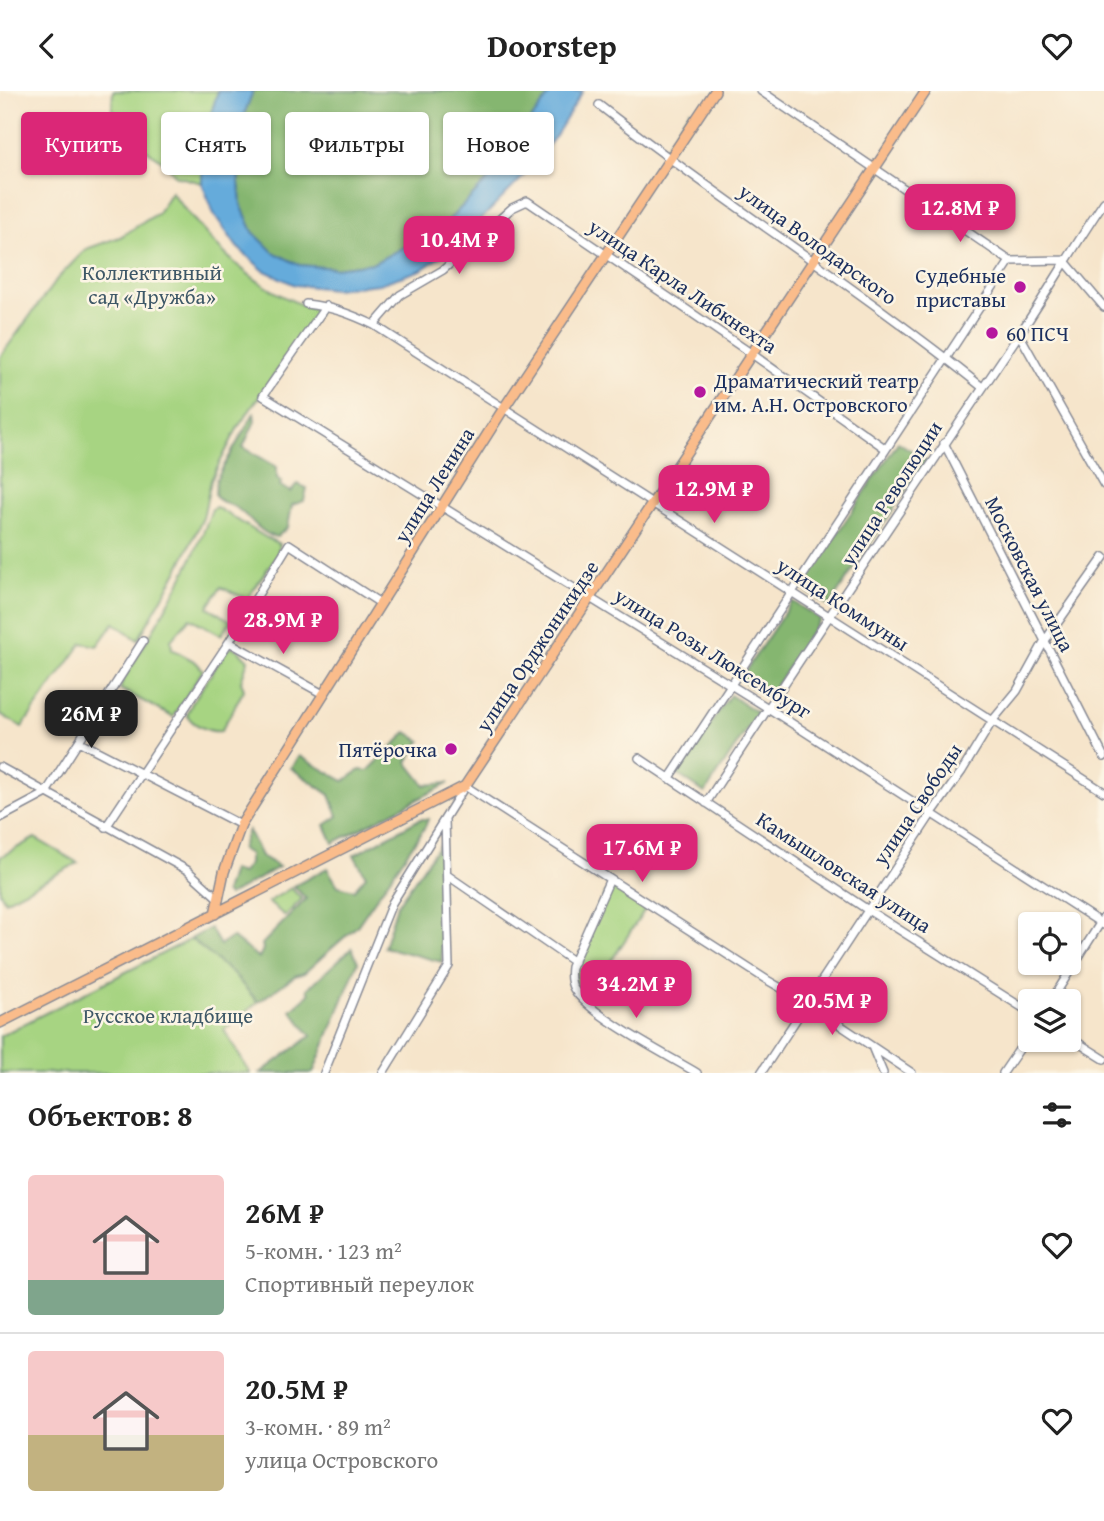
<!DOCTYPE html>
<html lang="ru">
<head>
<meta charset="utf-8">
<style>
	:root { --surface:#fff; --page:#f6f6f6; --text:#222; --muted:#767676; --line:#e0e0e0; --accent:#db2777 }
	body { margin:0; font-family:"Gentium Book Plus",serif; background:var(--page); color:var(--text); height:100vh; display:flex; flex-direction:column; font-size:26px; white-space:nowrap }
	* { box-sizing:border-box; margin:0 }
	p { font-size:23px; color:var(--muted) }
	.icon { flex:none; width:38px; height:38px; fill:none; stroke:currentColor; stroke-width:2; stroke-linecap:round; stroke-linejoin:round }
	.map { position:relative; height:982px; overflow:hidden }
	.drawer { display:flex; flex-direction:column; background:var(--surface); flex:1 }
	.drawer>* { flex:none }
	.guide { position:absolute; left:21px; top:21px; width:700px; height:63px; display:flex; gap:14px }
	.controls { position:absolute; left:1018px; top:821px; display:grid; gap:14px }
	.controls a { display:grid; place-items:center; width:63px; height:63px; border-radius:7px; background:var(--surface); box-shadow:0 2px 5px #0004; font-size:35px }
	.price { position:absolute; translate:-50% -60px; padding:0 16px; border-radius:14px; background:var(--accent); color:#fff; font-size:23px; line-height:46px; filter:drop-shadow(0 2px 4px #0008) }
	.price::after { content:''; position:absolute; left:50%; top:42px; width:21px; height:16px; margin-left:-10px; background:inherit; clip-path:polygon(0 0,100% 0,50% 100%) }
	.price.current { background:#222; color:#fff }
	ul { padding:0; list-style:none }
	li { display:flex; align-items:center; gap:21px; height:175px; padding:0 28px }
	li+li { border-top:2px solid var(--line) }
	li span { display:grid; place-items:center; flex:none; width:196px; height:140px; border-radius:7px; color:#555 }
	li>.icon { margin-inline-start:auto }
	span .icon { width:84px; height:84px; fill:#fffc; stroke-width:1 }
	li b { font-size:30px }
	h2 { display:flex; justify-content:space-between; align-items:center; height:84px; padding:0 28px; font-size:30px }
	.chip { padding:0 24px; border-radius:7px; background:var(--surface); box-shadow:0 2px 5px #0004; font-size:24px; line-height:63px }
	.chip.current { background:var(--accent); color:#fff }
	header { display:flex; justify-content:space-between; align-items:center; height:91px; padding:0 28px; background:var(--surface); font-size:32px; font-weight:600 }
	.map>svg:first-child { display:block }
	.green { fill:#a7d482; stroke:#618270; stroke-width:2 }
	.forest { fill:#85b670; stroke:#507267; stroke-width:2 }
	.water { fill:#65abdb; stroke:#406d9c; stroke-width:2 }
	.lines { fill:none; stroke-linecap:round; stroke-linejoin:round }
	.minor-casing { stroke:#888a94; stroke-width:10 }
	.major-casing { stroke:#888a94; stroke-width:12 }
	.minor { stroke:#fff; stroke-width:7 }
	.major { stroke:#fabc8b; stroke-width:9 }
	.poi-dot { fill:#b5179e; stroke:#fcf5e5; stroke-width:2.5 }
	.labels { text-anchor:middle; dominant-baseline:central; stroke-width:5; stroke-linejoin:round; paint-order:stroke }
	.street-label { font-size:21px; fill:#1b2f5e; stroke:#fcf5e5 }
	.park-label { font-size:21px; fill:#3e5867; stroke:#fcf5e5 }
	.poi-label { font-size:21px; fill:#1b2f5e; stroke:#fcf5e5; text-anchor:end }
</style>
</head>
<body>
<header><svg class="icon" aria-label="back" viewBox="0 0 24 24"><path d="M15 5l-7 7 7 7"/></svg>Doorstep<svg class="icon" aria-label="heart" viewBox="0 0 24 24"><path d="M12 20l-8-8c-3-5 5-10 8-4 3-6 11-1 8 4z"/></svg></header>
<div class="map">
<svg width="1104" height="982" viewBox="0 0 1104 982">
	<rect width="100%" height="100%" fill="#fcf5e5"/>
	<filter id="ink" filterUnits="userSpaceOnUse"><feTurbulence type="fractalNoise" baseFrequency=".0143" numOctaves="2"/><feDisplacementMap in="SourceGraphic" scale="14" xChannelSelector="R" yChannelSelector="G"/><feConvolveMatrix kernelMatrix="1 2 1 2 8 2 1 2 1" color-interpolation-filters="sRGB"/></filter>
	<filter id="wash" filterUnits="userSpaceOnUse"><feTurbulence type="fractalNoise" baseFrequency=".00686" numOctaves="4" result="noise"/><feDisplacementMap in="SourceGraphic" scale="28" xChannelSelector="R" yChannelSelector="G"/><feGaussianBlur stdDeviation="1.57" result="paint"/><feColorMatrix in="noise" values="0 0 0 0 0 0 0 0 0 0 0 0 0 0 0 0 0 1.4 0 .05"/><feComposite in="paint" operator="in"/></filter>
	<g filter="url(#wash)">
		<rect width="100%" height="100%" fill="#f6e5cb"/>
		<path class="green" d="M113,0H218L202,52V92L176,85L165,72L126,44L116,33L112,17Z
			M690,19L693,22L672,55L664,58Z
			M171,101C213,153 251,199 317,219L318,222L238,336L211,389L203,427L179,477L138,549L114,532L97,555L82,552L22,636L0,623V266L57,188L86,158L120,146L158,122Z
			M216,416L267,447L280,453L277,464L247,508L221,496L208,516L231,530L221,544L190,527L171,549L172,558L196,571L203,579L173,626L120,598L123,589C156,534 191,480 212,418Z
			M232,556L237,558L248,569L241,590L244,599L221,640C211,642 192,634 187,624L192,612L227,559Z
			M35,747L78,772L5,810L0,801V766Z
			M291,797L302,808L285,825L268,811Z
			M613,798L620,799L646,817L587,907L576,893V876L605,803Z
			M191,848L234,884L258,911L224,939L250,982H0V945Z"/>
		<path class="forest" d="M253,0H552L487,90L443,135L374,172L335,177L299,174L273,161L253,141L241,114L237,69L245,21Z
			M254,322L255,330L243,356L277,376V387L281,391L280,395L291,401L297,393L307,397L304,410L292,414L288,436L277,446C262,445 248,424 235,416C227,412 221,412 215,405L216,389Z
			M898,351L926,369L829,515L801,497Z
			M792,510L820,528L768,607L740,588Z
			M730,604L758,622L705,702L677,683Z
			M407,641L421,650L407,671L425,694L449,692L333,752L325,734L338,725L330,704L291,677L299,665L344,690L360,679L368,680Z
			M420,728H428L425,736L357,835L304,882L295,885L258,911L234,884L191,848L210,837L220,854L232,846L259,867L263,858L262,853L306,808L294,795L327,777L338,795L354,799L366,785L354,764Z
			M248,739L261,765L279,776L228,805L225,801L232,779L241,783L249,773V763L241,758Z
			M439,754L442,871L384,856L397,814Z
			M352,857L358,871L313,982H260L311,945L291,919L309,903L307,898Z"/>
		<path class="water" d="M218,0H253L245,21L237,69L241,114L253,141L273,161L299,174L335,177L374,172L443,135L487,90L552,0H583L555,46L521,88L454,156L421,179L379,193L334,198L295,194L263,179L237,156L214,123L202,92V52Z"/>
	</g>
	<g filter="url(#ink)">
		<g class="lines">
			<defs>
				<path id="minor" d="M761,0L1010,170L1064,169
					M599,14C724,112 858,196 982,296
					M1064,169L1104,216
					M306,213C332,216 351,223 374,234L1104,701
					M326,215L263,305L768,617L1104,834
					M374,234L400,204L443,179L512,117L527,110L752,263L886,358
					M1019,243L1104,394
					M944,352L1104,666
					M229,551L323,603
					M80,651L241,734
					M639,667L868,819L1031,922
					M0,676L187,779L218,807
					M669,688L1010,170
					M706,712C808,555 913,400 1018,245C1048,201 1074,155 1104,111
					M0,727L45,703L143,550
					M106,736L229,551L289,453L380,512
					M447,784L574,871
					M610,788L571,876C570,884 570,891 574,898C590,925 667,964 697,982
					M1051,910L1104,826
					M1069,946L1104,968
					M873,958L883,982
					M324,982L392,812L465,695L767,889L807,912L912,982
					M383,982L449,875L445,728
					M761,982L932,722L962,680L993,629L1017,600L1044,551L1104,466
					M1003,982L1031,941"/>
				<path id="major" d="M215,823L224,781L241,734L504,317L715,0
					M0,932L465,695L926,0"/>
			</defs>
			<use href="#minor" class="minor-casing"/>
			<use href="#major" class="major-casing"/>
			<use href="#minor" class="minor"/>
			<use href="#major" class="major"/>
		</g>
	</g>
	<g class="poi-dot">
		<circle cx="1020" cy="196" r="7"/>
		<circle cx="992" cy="242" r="7"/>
		<circle cx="700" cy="301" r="7"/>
		<circle cx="451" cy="658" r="7"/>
	</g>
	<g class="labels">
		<g class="street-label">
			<text transform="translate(818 153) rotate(36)">улица Володарского</text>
			<text transform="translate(683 195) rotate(34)">улица Карла Либкнехта</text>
			<text transform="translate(434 394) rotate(-58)">улица Ленина</text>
			<text transform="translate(891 402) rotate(-57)">улица Революции</text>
			<text transform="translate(1030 483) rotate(63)">Московская улица</text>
			<text transform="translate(843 513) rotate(33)">улица Коммуны</text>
			<text transform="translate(537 555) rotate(-56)">улица Орджоникидзе</text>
			<text transform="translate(713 562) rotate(32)">улица Розы Люксембург</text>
			<text transform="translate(917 713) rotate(-56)">улица Свободы</text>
			<text transform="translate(844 781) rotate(33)">Камышловская улица</text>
		</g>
		<g class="park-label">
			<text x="152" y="181">Коллективный<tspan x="152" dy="24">сад «Дружба»</tspan></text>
			<text x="168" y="924">Русское кладбище</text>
		</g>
		<g class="poi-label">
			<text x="1006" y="184">Судебные<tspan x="1006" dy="24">приставы</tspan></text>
			<text x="1006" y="242" text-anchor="start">60 ПСЧ</text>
			<text x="714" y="289" text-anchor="start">Драматический театр<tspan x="714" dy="24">им. А.Н. Островского</tspan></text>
			<text x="437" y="658">Пятёрочка</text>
		</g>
	</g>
</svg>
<div class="controls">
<a><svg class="icon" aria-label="locate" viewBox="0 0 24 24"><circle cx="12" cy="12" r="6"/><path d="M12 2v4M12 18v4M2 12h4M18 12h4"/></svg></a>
<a><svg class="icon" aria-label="layers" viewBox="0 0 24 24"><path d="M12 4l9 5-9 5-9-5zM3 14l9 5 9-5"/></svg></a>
</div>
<b class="price" style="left:960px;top:153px">12.8M ₽</b>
<b class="price" style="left:459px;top:185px">10.4M ₽</b>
<b class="price" style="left:714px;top:434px">12.9M ₽</b>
<b class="price" style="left:283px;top:565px">28.9M ₽</b>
<b class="price current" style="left:91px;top:659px">26M ₽</b>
<b class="price" style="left:642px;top:793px">17.6M ₽</b>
<b class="price" style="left:636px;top:929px">34.2M ₽</b>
<b class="price" style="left:832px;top:946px">20.5M ₽</b>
<div class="guide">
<a class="chip current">Купить</a>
<a class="chip">Снять</a>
<a class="chip">Фильтры</a>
<a class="chip">Новое</a>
</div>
</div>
<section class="drawer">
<h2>Объектов: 8<svg class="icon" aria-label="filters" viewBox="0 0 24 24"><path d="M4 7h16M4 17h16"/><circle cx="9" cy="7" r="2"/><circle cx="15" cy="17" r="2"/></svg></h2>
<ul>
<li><span style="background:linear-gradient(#f6c9c9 75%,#7fa58c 0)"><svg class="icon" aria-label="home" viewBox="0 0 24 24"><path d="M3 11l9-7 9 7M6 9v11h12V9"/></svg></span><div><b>26M ₽</b><p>5-комн. · 123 m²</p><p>Спортивный переулок</p></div><svg class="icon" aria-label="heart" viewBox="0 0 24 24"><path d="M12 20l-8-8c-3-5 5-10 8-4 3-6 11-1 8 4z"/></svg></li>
<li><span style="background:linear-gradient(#f6c9c9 60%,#c2b280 0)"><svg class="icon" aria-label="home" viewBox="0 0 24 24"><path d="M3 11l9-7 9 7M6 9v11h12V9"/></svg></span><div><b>20.5M ₽</b><p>3-комн. · 89 m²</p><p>улица Островского</p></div><svg class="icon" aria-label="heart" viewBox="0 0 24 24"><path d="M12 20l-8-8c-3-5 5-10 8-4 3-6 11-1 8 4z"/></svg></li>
</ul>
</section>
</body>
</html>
